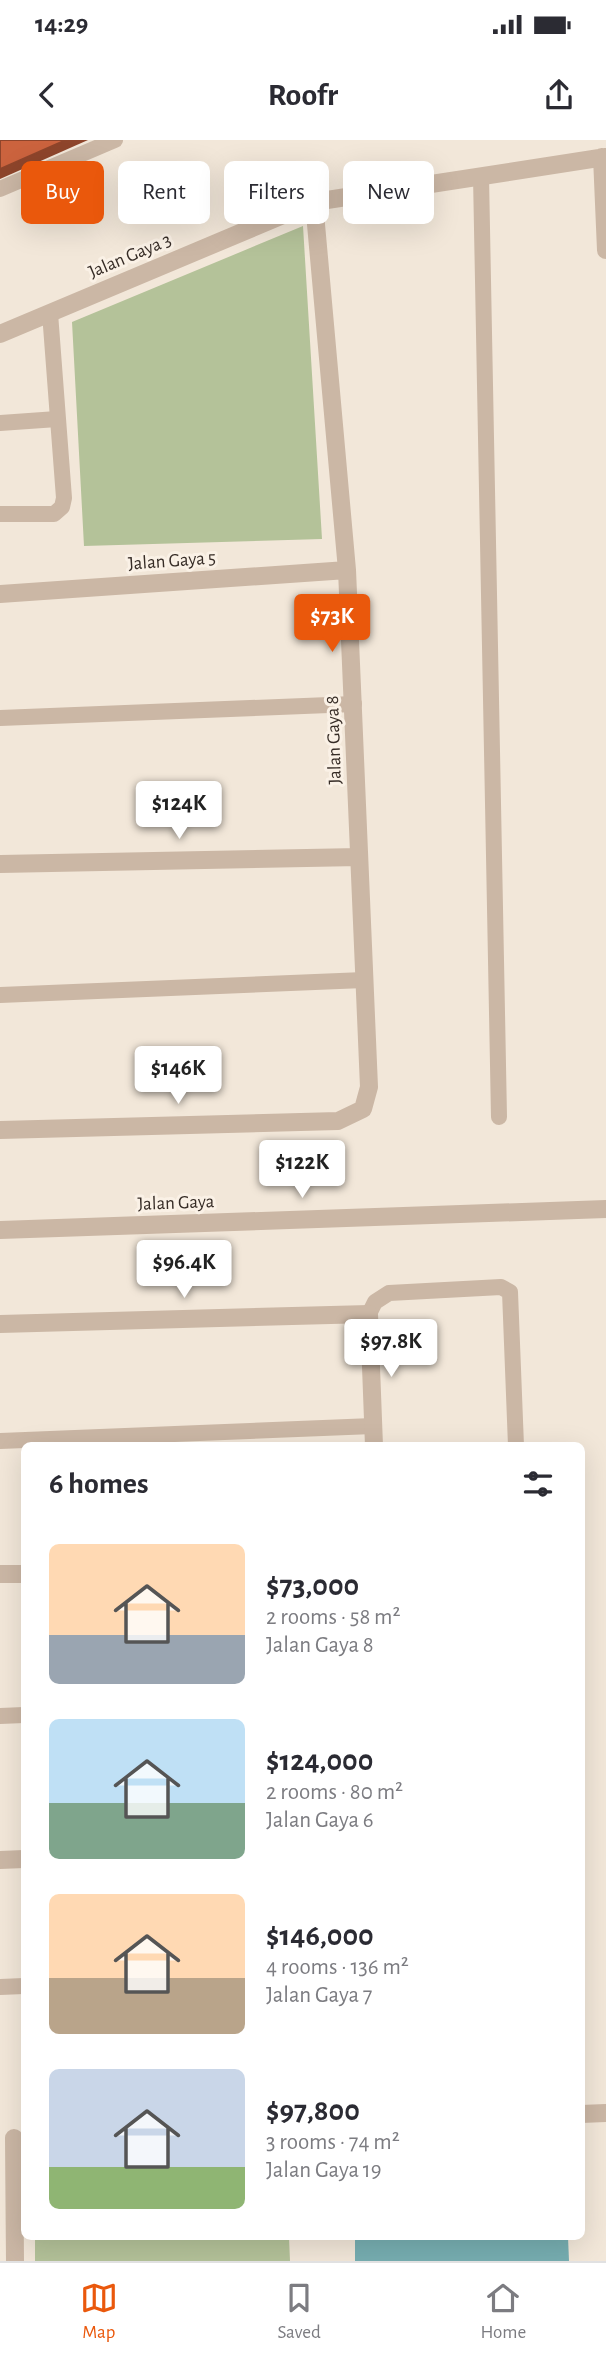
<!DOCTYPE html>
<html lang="en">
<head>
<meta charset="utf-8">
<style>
	:root { --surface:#fff; --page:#f7f7f7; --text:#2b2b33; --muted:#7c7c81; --line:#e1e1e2; --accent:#ea580c }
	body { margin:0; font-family:"Alegreya Sans",sans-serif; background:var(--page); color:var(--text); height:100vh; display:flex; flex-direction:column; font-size:26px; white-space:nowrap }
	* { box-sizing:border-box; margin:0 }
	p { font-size:23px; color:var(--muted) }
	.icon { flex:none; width:38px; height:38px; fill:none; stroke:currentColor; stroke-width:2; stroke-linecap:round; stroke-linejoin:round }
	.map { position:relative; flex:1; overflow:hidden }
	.details { position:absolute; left:21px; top:1302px; width:564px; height:798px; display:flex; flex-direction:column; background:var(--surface); border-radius:10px; box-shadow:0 7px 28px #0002 }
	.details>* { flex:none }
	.hud { position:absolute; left:21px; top:21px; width:565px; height:63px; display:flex; gap:14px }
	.price { position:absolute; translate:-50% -60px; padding:0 16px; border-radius:7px; background:#fff; color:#222; font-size:23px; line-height:46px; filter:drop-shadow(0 2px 4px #0008) }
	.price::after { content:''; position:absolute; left:50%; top:42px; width:21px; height:16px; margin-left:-10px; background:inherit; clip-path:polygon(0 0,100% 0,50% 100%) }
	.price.on { background:var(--accent); color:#fff }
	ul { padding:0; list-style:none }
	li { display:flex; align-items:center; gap:21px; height:175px; padding:0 28px }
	li span { display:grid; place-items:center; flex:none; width:196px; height:140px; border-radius:10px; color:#555 }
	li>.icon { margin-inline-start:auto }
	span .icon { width:84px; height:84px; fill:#fffc; stroke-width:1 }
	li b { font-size:30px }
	h2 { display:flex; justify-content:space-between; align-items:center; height:84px; padding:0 28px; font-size:30px }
	.chip { padding:0 24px; border-radius:10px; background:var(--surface); box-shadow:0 7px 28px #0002; font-size:24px; line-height:63px }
	.chip.on { background:var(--accent); color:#fff }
	.status { display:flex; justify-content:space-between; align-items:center; height:49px; padding:0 35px; background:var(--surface); direction:ltr }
	.status svg { height:19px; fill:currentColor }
	header { display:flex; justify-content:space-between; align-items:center; height:91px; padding:0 28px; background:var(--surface); font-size:32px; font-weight:600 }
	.tabs { display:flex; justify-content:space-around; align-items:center; height:98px; border-top:2px solid var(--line); background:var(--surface); font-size:19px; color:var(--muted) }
	.tabs a { display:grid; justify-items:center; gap:4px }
	.tabs .on { color:var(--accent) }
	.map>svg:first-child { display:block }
	.green { fill:#b4c299 }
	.water { fill:#77aeb1 }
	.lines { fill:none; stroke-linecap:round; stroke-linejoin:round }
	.service { stroke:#cbb7a5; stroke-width:16 }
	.minor { stroke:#cbb7a5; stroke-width:18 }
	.tertiary { stroke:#cbb7a5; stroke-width:18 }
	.shaded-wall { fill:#8e452b }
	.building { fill:#cb633e; stroke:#8e452b; stroke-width:2 }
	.labels { text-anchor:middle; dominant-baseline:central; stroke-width:6; stroke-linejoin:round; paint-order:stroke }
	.street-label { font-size:19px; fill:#362c26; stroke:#faf1e6 }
</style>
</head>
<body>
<div class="status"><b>14:29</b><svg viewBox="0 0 49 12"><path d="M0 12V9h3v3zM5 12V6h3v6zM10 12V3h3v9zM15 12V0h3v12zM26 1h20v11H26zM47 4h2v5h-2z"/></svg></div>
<header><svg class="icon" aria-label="back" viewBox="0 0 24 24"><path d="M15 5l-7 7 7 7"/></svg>Roofr<svg class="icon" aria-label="share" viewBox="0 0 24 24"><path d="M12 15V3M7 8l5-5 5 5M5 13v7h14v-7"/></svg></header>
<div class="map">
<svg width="606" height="2121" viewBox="0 0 606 2121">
	<rect width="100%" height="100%" fill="#f2e7d9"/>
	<path class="green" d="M303,86L322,399L84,406L72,182Z
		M35,2097H289L290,2121H35Z"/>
	<path class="water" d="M355,2097H568L569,2121H355Z"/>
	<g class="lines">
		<path class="service" d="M481,36L499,977
			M0,49L115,0
			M0,283L57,279
			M0,374H54L62,367L64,358L50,173
			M0,578L354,564
			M0,855L364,840
			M369,1174L375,1162L389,1153L501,1147L510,1152L516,1306
			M0,1301L373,1286
			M0,1576L24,1575
			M0,1847L24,1846"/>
		<path class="minor" d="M602,17L606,110
			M0,194L314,62L606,17
			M0,454L347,430
			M0,724L359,717
			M0,990L338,981L363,969L369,947L347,430L314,62
			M0,1184L369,1174L374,1306
			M0,1434H24
			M0,1720L24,1719
			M581,1974L606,1973
			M14,1998L15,2121"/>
		<path class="tertiary" d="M0,1090L606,1069"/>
	</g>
	<path class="shaded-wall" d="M66,0H88L0,39V29Z"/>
	<path class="building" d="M0,0H66L0,29Z"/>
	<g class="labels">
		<g class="street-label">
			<text transform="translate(130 116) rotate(-23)">Jalan Gaya 3</text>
			<text transform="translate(172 421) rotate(-4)">Jalan Gaya 5</text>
			<text transform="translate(334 600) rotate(-92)">Jalan Gaya 8</text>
			<text transform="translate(176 1063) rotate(-2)">Jalan Gaya</text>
		</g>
	</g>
</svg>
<b class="price on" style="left:332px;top:514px">$73K</b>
<b class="price" style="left:179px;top:701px">$124K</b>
<b class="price" style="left:178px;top:966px">$146K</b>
<b class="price" style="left:302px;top:1060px">$122K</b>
<b class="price" style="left:184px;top:1160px">$96.4K</b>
<b class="price" style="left:391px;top:1239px">$97.8K</b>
<div class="hud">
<a class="chip on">Buy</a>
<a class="chip">Rent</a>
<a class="chip">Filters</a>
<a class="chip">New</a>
</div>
<section class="details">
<h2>6 homes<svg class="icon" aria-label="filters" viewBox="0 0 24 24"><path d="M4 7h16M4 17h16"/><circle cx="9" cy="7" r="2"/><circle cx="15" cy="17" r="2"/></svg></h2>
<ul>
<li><span style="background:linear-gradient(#ffd9b3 65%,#9aa5b1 0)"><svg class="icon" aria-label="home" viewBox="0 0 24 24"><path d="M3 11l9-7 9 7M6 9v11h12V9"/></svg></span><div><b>$73,000</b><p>2 rooms · 58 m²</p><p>Jalan Gaya 8</p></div></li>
<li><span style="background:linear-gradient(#bfe0f5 60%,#7fa58c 0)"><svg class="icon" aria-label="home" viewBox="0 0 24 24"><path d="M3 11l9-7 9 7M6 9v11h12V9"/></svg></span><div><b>$124,000</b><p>2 rooms · 80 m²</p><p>Jalan Gaya 6</p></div></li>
<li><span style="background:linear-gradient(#ffd9b3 60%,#b9a48a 0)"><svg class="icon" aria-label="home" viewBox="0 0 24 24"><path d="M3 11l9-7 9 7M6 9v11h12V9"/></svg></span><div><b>$146,000</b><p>4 rooms · 136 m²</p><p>Jalan Gaya 7</p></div></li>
<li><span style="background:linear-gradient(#c9d6e8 70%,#8fb573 0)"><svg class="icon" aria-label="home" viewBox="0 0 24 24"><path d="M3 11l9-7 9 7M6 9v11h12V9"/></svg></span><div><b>$97,800</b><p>3 rooms · 74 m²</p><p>Jalan Gaya 19</p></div></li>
</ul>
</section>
</div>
<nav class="tabs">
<a class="on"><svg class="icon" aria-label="map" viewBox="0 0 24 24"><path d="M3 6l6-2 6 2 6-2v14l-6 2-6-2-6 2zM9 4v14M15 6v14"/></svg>Map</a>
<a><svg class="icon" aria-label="saved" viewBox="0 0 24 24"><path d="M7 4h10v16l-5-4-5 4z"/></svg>Saved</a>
<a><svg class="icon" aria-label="home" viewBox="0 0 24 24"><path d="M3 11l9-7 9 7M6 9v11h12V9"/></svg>Home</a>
</nav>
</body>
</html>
